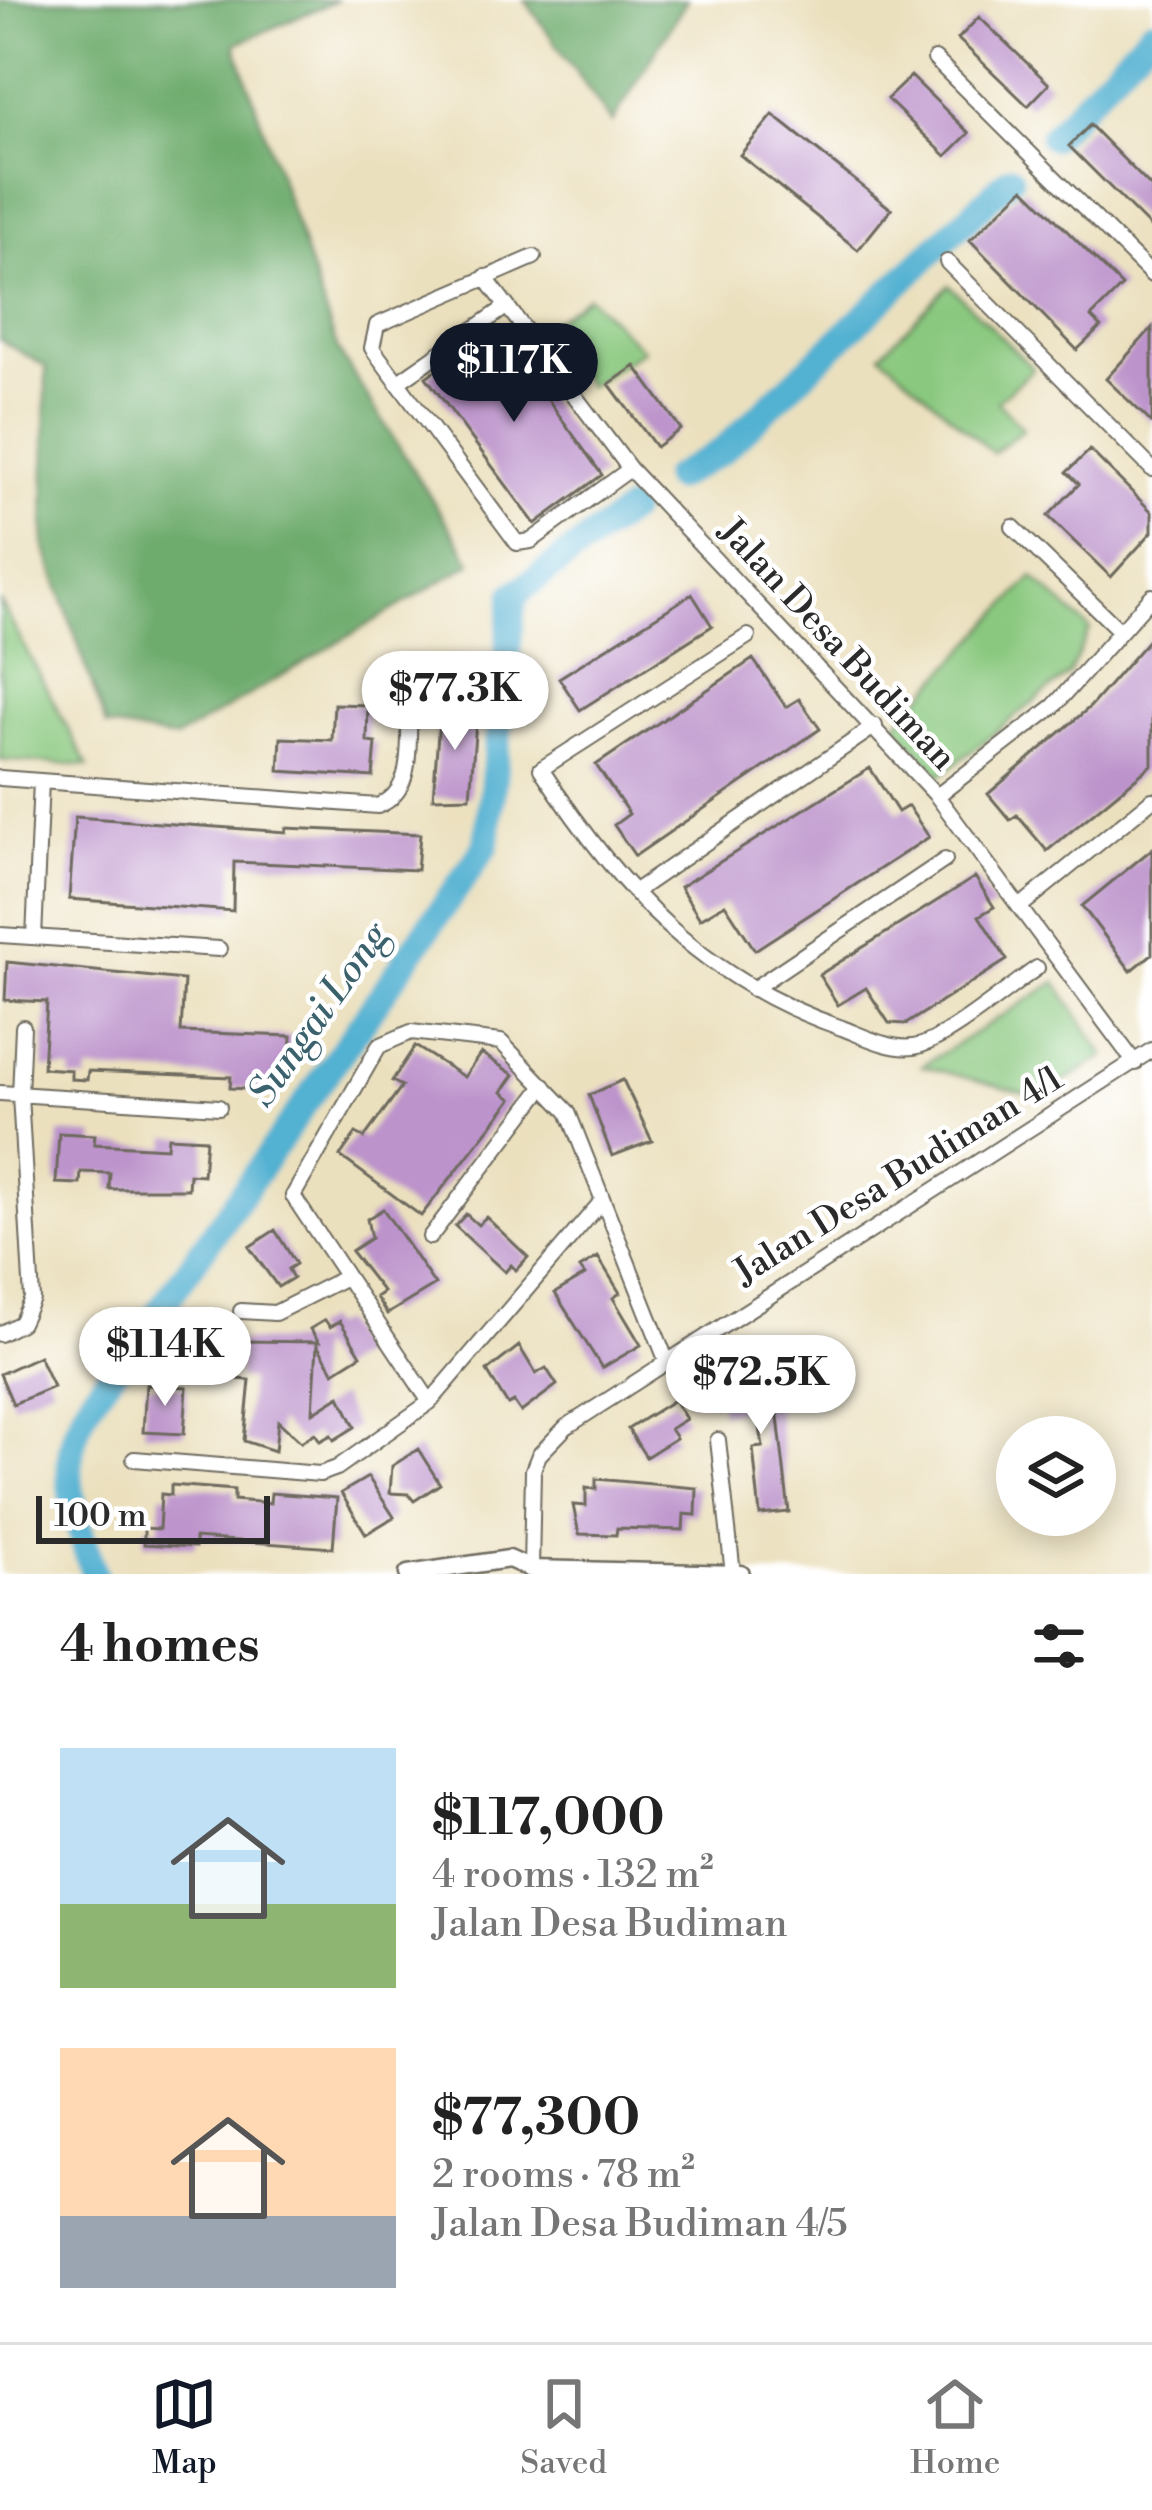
<!DOCTYPE html>
<html lang="en">
<head>
<meta charset="utf-8">
<style>
	:root { --surface:#fff; --page:#f2f2f2; --text:#222; --muted:#767676; --line:#e0e0e0; --accent:#111827 }
	body { margin:0; font-family:"Libre Bodoni",serif; background:var(--page); color:var(--text); height:100vh; display:flex; flex-direction:column; font-size:45px; white-space:nowrap }
	* { box-sizing:border-box; margin:0 }
	p { font-size:39px; color:var(--muted) }
	.icon { flex:none; width:66px; height:66px; fill:none; stroke:currentColor; stroke-width:2; stroke-linecap:round; stroke-linejoin:round }
	.map { position:relative; height:1574px; overflow:hidden }
	.panel { display:flex; flex-direction:column; background:var(--surface); flex:1 }
	.panel>* { flex:none }
	.tools { position:absolute; left:996px; top:1416px; display:grid; gap:24px }
	.tools a { display:grid; place-items:center; width:120px; height:120px; border-radius:50%; background:var(--surface); box-shadow:0 6px 30px #0003; font-size:60px }
	.scale { position:absolute; left:36px; bottom:30px; width:234px; box-sizing:border-box; padding-left:12px; border:6px solid #2b2b2b; border-top:0; font-size:33px; line-height:42px; white-space:nowrap; color:#2b2b2b; -webkit-text-stroke:9px #fff; paint-order:stroke }
	.price { position:absolute; translate:-50% -102px; padding:0 27px; border-radius:42px; background:#fff; color:#222; font-size:39px; line-height:78px; filter:drop-shadow(0 3px 6px #0008) }
	.price::after { content:''; position:absolute; left:50%; top:72px; width:36px; height:27px; margin-left:-18px; background:inherit; clip-path:polygon(0 0,100% 0,50% 100%) }
	.price.active { background:var(--accent); color:#fff }
	ul { padding:0; list-style:none }
	li { display:flex; align-items:center; gap:36px; height:300px; padding:0 60px }
	li span { display:grid; place-items:center; flex:none; width:336px; height:240px; border-radius:0px; color:#555 }
	li>.icon { margin-inline-start:auto }
	span .icon { width:144px; height:144px; fill:#fffc; stroke-width:1 }
	li b { font-size:51px }
	h2 { display:flex; justify-content:space-between; align-items:center; height:144px; padding:0 60px; font-size:51px }
	.menu { display:flex; justify-content:space-around; align-items:center; height:168px; border-top:3px solid var(--line); background:var(--surface); font-size:33px; color:var(--muted) }
	.menu a { display:grid; justify-items:center; gap:6px }
	.menu .active { color:var(--accent) }
	.map>svg:first-child { display:block }
	.green { fill:#89c87e; stroke:#5a7a54; stroke-width:3 }
	.forest { fill:#6eac6d; stroke:#4c6c4c; stroke-width:3 }
	.lines { fill:none; stroke-linecap:round; stroke-linejoin:round }
	.river { stroke:#52b1d1; stroke-width:27 }
	.building { fill:#bc93cb }
	.minor-casing { stroke:#6e6a5e; stroke-width:18 }
	.tertiary-casing { stroke:#6e6a5e; stroke-width:21 }
	.minor { stroke:#fff; stroke-width:14 }
	.tertiary { stroke:#fff; stroke-width:16 }
	.labels { text-anchor:middle; dominant-baseline:central; stroke-width:9; stroke-linejoin:round; paint-order:stroke }
	.street-label { font-size:36px; fill:#2b2b2b; stroke:#fff }
	.water-label { font-size:39px; font-style:italic; fill:#3b616d; stroke:#fff }
</style>
</head>
<body>
<div class="map">
<svg width="1152" height="1574" viewBox="0 0 1152 1574">
	<rect width="100%" height="100%" fill="#fff"/>
	<filter id="ink" filterUnits="userSpaceOnUse"><feTurbulence type="fractalNoise" baseFrequency=".00833" numOctaves="2"/><feDisplacementMap in="SourceGraphic" scale="24" xChannelSelector="R" yChannelSelector="G"/><feConvolveMatrix kernelMatrix="1 2 1 2 8 2 1 2 1" color-interpolation-filters="sRGB"/></filter>
	<filter id="wash" filterUnits="userSpaceOnUse"><feTurbulence type="fractalNoise" baseFrequency=".004" numOctaves="4" result="noise"/><feDisplacementMap in="SourceGraphic" scale="48" xChannelSelector="R" yChannelSelector="G"/><feGaussianBlur stdDeviation="2.7" result="paint"/><feColorMatrix in="noise" values="0 0 0 0 0 0 0 0 0 0 0 0 0 0 0 0 0 1.4 0 .05"/><feComposite in="paint" operator="in"/></filter>
	<g filter="url(#wash)">
		<rect width="100%" height="100%" fill="#ebe0be"/>
		<path class="green" d="M949,285L1033,369L997,401L1023,429L993,453L881,354Z
			M588,296L643,350L588,387L548,325Z
			M1033,577L1090,629L1069,674L940,776L895,725Z
			M0,601L88,766L0,760Z
			M1056,982L1105,1056L1039,1097L922,1066Z"/>
		<path class="forest" d="M0,0H338L235,44L338,350L472,563L175,739L106,726L44,544L46,367L0,340Z
			M525,0H687L612,123Z"/>
		<g class="lines">
			<path class="river" d="M1052,137L1152,31
				M675,478L722,451L1010,178
				M94,1574C58,1469 55,1431 134,1347L486,846L514,595L629,511"/>
		</g>
		<g id="blocks">
			<path class="building" d="M979,17L1049,84L1028,106L958,39Z
				M911,76L969,133L946,156L887,99Z
				M773,115L891,209L858,250L740,155Z
				M1090,125L1152,188V229L1069,146Z
				M1024,188L1122,286L1091,317L1101,327L1077,350L970,240Z
				M496,327L602,475L535,524L426,377Z
				M1152,328V423L1106,379Z
				M635,366L681,429L656,447L609,384Z
				M1090,450L1152,512V532L1111,577L1048,516L1079,484L1067,472Z
				M692,594L712,626L580,710L559,678Z
				M1152,636V765L1047,851L1017,815L1010,820L988,794L1090,707Z
				M753,659L786,707L799,699L820,729L635,856L614,825L629,814L596,765Z
				M334,704L368,705L367,742L376,743L373,777L279,771L281,738L332,740Z
				M440,708H477L470,797L433,798Z
				M870,768L898,812L908,806L929,837L755,950L725,904L700,919L680,887Z
				M75,817L286,832V828L420,834L417,870L234,862L233,911L69,899Z
				M1152,849V954L1131,971L1082,906Z
				M975,877L994,907L979,916L1007,960L906,1024L889,1023L866,988L838,1005L819,975Z
				M7,962L184,980L181,1032L292,1036L291,1058L266,1090L230,1088L231,1077L88,1071L87,1080L71,1079V1070L43,1068L47,1002L5,1000Z
				M415,1046L464,1077L481,1053L514,1075L502,1092L512,1099L421,1216L340,1156L356,1133L364,1138L402,1086L392,1081Z
				M623,1080L652,1141L612,1156L589,1095Z
				M59,1133L95,1135L94,1144L167,1148L168,1137L206,1139L203,1175L189,1174L188,1189H109L110,1173L81,1172L80,1184L56,1183Z
				M383,1209L435,1285L387,1314L376,1297L383,1292L351,1251L371,1238L367,1219Z
				M466,1214L478,1225L486,1217L528,1257L516,1270L511,1265L505,1272L455,1226Z
				M275,1230L296,1264L288,1269L293,1278L278,1287L249,1247Z
				M598,1257L620,1293L613,1298L641,1345L602,1368L555,1293L585,1275L580,1268Z
				M325,1320L330,1327L340,1321L361,1355L334,1372L317,1345L313,1413L340,1396L355,1427L334,1440L331,1435L320,1441L315,1433L301,1442L278,1421L275,1451L244,1441L250,1380L238,1379L239,1341L319,1342L310,1329Z
				M519,1346L536,1374L546,1368L557,1385L521,1412L514,1402L508,1405L487,1371Z
				M39,1356L53,1387L13,1404L0,1374Z
				M773,1374L789,1512L760,1515L753,1448L763,1447L757,1408L721,1413L717,1382Z
				M146,1385L187,1387L184,1434L143,1432Z
				M674,1400L686,1419L670,1429L676,1438L646,1457L628,1429Z
				M418,1449L440,1484L414,1501L408,1494L390,1493L392,1466Z
				M368,1477L394,1517L366,1534L341,1493Z
				M596,1479L697,1488L696,1515L684,1514L683,1530L617,1528L616,1535L579,1534L573,1505L586,1506V1488L596,1489Z
				M171,1485L234,1490V1500L270,1503L271,1493L337,1498L333,1548L195,1538V1547L144,1544V1528L159,1529L161,1494L171,1495Z"/>
		</g>
	</g>
	<g filter="url(#ink)">
		<use href="#blocks" fill-opacity="0" stroke="#6e6a5e" stroke-width="3"/>
		<g class="lines">
			<defs>
				<path id="minor" d="M935,59L1152,275
					M534,257L377,325L372,348L517,543L531,541L630,469
					M947,262L1152,469
					M485,277L630,469L937,796L1135,1063
					M397,383L506,307
					M1013,527L1120,631
					M748,636L541,769C620,890 701,980 842,1028C863,1036 890,1050 913,1047C942,1044 1010,986 1037,968
					M0,778L378,806C416,791 407,743 410,708
					M937,796L1054,706L1152,596
					M634,892L875,726
					M1022,905L1152,800
					M0,935L219,949
					M34,937L41,781
					M753,989L945,860
					M0,1093L219,1107
					M430,1237L544,1086
					M241,1311L275,1313L344,1278
					M0,1334L21,1323L32,1299L20,1095L23,1027
					M430,1402L293,1196L379,1046L411,1032L501,1042L568,1112L667,1362
					M718,1440L733,1574
					M134,1459L320,1474L337,1468L430,1402L602,1201
					M531,1569L533,1470L539,1455L566,1427L1152,1050"/>
				<path id="tertiary" d="M408,1574L509,1559L531,1569L741,1574"/>
			</defs>
			<use href="#minor" class="minor-casing"/>
			<use href="#tertiary" class="tertiary-casing"/>
			<use href="#minor" class="minor"/>
			<use href="#tertiary" class="tertiary"/>
		</g>
	</g>
	<g class="labels">
		<g class="street-label">
			<text transform="translate(837 645) rotate(47)">Jalan Desa Budiman</text>
			<text transform="translate(899 1176) rotate(-32)">Jalan Desa Budiman 4/1</text>
		</g>
		<g class="water-label">
			<text transform="translate(319 1015) rotate(-55)">Sungai Long</text>
		</g>
	</g>
</svg>
<div class="tools">
<a><svg class="icon" aria-label="layers" viewBox="0 0 24 24"><path d="M12 4l9 5-9 5-9-5zM3 14l9 5 9-5"/></svg></a>
</div>
<div class="scale">100 m</div>
<b class="price active" style="left:514px;top:425px">$117K</b>
<b class="price" style="left:455px;top:753px">$77.3K</b>
<b class="price" style="left:165px;top:1409px">$114K</b>
<b class="price" style="left:761px;top:1437px">$72.5K</b>
</div>
<section class="panel">
<h2>4 homes<svg class="icon" aria-label="filters" viewBox="0 0 24 24"><path d="M4 7h16M4 17h16"/><circle cx="9" cy="7" r="2"/><circle cx="15" cy="17" r="2"/></svg></h2>
<ul>
<li><span style="background:linear-gradient(#bfe0f5 65%,#8fb573 0)"><svg class="icon" aria-label="home" viewBox="0 0 24 24"><path d="M3 11l9-7 9 7M6 9v11h12V9"/></svg></span><div><b>$117,000</b><p>4 rooms · 132 m²</p><p>Jalan Desa Budiman</p></div></li>
<li><span style="background:linear-gradient(#ffd9b3 70%,#9aa5b1 0)"><svg class="icon" aria-label="home" viewBox="0 0 24 24"><path d="M3 11l9-7 9 7M6 9v11h12V9"/></svg></span><div><b>$77,300</b><p>2 rooms · 78 m²</p><p>Jalan Desa Budiman 4/5</p></div></li>
</ul>
</section>
<nav class="menu">
<a class="active"><svg class="icon" aria-label="map" viewBox="0 0 24 24"><path d="M3 6l6-2 6 2 6-2v14l-6 2-6-2-6 2zM9 4v14M15 6v14"/></svg>Map</a>
<a><svg class="icon" aria-label="saved" viewBox="0 0 24 24"><path d="M7 4h10v16l-5-4-5 4z"/></svg>Saved</a>
<a><svg class="icon" aria-label="home" viewBox="0 0 24 24"><path d="M3 11l9-7 9 7M6 9v11h12V9"/></svg>Home</a>
</nav>
</body>
</html>
